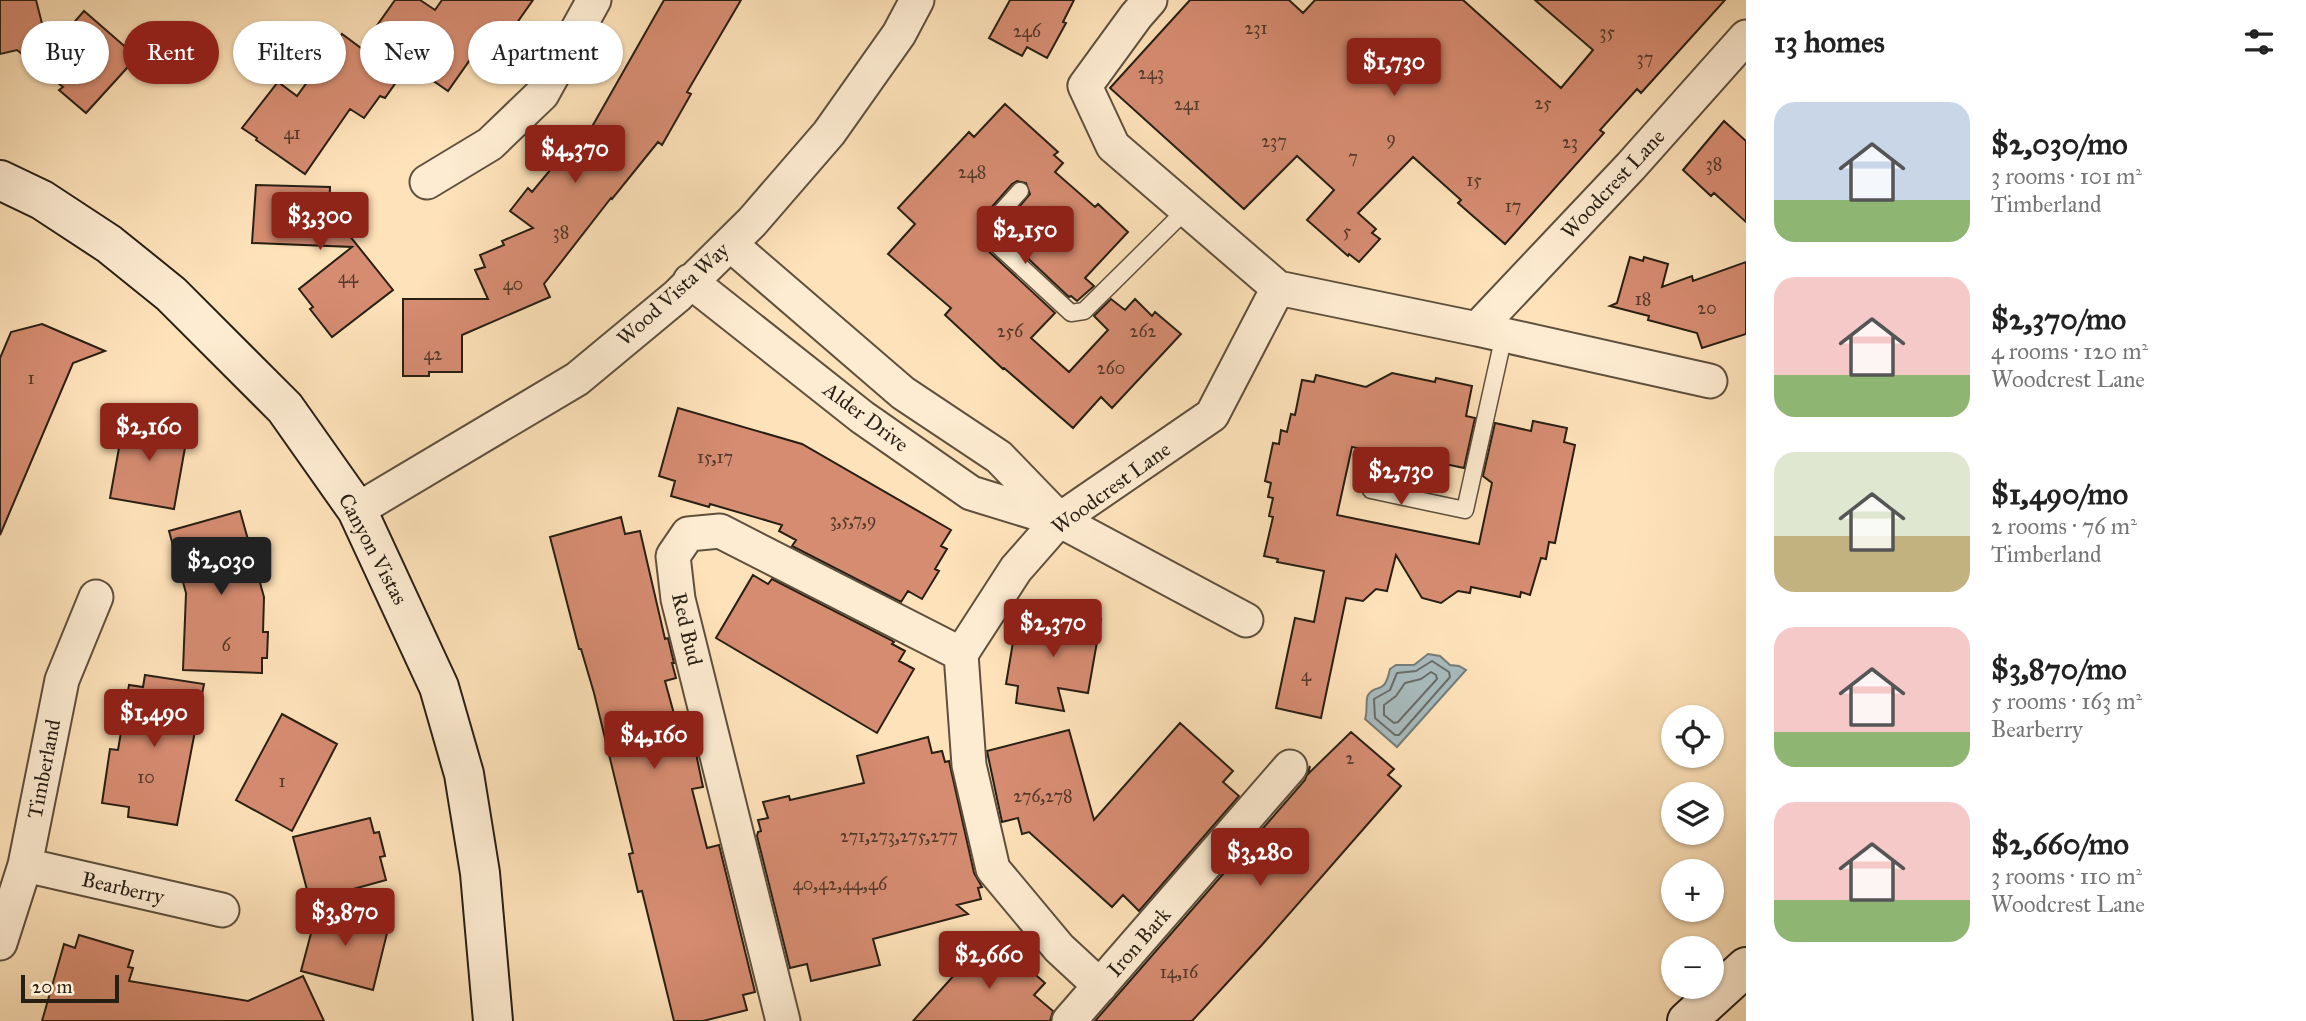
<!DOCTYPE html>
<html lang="en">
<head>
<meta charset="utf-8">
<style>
	:root { --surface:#fff; --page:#f2f2f2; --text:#222; --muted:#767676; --accent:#8f2418 }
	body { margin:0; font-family:"IM FELL Great Primer",serif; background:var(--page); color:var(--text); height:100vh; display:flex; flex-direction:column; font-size:26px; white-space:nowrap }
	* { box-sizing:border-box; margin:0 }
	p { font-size:23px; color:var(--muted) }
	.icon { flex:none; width:38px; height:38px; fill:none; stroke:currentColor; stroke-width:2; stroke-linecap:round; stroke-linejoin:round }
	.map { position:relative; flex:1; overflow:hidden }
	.panel { display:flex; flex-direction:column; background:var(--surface); width:560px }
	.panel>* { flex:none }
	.top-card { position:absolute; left:21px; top:21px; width:665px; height:63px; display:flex; gap:14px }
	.fabs { position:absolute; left:1661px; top:705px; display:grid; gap:14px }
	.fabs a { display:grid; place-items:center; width:63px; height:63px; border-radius:50%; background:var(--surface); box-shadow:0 2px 5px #0004; font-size:35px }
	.scale { position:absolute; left:21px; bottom:18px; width:98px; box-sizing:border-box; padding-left:7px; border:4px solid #281f14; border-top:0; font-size:19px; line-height:24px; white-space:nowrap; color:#281f14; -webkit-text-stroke:5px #feecd2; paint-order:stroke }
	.price { position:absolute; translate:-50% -60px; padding:0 16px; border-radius:7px; background:var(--accent); color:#fff; font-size:23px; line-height:46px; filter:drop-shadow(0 2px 4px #0008) }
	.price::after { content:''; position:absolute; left:50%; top:42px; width:21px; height:16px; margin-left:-10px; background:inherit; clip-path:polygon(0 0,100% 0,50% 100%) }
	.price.active { background:#222; color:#fff }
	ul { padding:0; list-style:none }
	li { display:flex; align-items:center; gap:21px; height:175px; padding:0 28px }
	li span { display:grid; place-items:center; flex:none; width:196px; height:140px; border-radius:21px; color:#555 }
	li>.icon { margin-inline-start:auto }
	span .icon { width:84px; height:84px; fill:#fffc; stroke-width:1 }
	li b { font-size:30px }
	h2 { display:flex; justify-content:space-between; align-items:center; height:84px; padding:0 28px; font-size:30px }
	.chip { padding:0 24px; border-radius:32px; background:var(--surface); box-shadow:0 2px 5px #0004; font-size:24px; line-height:63px }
	.chip.active { background:var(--accent); color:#fff }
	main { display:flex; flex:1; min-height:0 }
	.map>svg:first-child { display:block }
	.water { fill:#a7babc; stroke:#747c79; stroke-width:2 }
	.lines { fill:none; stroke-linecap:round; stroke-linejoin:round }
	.shore { stroke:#686c68; stroke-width:2 }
	.building { fill:#d68c71; stroke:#281f14; stroke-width:2 }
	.lane-casing { stroke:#5e503d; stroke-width:19 }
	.street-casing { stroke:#5e503d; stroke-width:37 }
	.secondary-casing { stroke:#281f14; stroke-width:42 }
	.lane { stroke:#feecd2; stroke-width:16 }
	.street { stroke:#feecd2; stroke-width:33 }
	.secondary { stroke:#feecd2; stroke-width:38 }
	.labels { text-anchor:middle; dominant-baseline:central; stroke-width:5; stroke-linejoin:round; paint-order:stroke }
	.number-label { font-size:18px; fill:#543a2b }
	.street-label { font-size:21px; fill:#281f14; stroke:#feecd2 }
</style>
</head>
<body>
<main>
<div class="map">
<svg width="1746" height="1021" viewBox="0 0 1746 1021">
	<rect width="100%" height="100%" fill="#fee2b9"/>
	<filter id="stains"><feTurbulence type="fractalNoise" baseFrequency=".00286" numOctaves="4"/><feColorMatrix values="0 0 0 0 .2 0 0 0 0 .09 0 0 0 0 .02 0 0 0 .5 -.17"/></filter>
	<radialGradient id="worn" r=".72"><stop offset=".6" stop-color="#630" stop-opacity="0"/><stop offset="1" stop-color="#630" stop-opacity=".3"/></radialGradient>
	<path class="water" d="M1428,654L1440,656L1450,665L1459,666L1466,670L1397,747L1365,719C1368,712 1365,701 1368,695C1377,682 1384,697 1390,669L1396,665H1414Z"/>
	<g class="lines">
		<path class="shore" d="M1432,661L1449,672L1450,677L1399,735H1395L1375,718L1374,699L1390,690L1397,673L1416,671Z
			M1431,672L1436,675L1437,679L1398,722L1394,723L1384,715V705L1396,696L1405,683L1421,679Z"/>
	</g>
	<path class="building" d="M0,0H36L49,51L84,11L137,57L86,113L59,90L63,87L17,50L0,54Z
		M395,0H420L435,10L442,0H533L500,47L486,37L448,91L409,64L385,98L380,96L364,118L350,109L305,174L256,140L257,138L242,128L278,82L297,96L342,34L361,48Z
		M664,0H741L687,92L691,94L662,145L658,142L612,199L611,198L544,284L550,297L462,335V372H429V376H403V299H488L475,270L485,267L480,255L504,245L502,241L533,228L510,211L528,188L532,192L580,134L585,139Z
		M1010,0H1074L1063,22L1066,23L1047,58L1027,47L1022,56L989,38Z
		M1190,0H1289L1303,13L1315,0H1463L1561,88L1593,50L1535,0H1725L1641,93L1637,89L1600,130L1604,133L1505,244L1458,203L1461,200L1413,157L1358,213L1376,229L1372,233L1380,239L1359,262L1349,254L1348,256L1307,220L1334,190L1297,156L1244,209L1110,88Z
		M1005,104L1058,152L1054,155L1063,163L1055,172L1095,207L1098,204L1128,232L1085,278L1094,286L1077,301L1071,296L1069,297L1002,234V227L1030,194L1026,183L1017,181L1012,184L983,217L981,240L984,247L1055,313L1031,338L1069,372L1108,330L1094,316L1111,299L1125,310L1135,299L1152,316L1155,312L1181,334L1112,408L1101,397L1073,428L1004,368L1003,369L945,315L951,308L888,254L915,224L898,208L969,132L974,137Z
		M1724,121L1746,141V222L1714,193L1711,196L1683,170Z
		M256,185L330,187L329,210L393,290L332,337L310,309L313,307L299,289L352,247L252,243Z
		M1630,257L1643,261L1644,257L1668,264L1662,287L1692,276L1693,281L1746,262V334L1702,348L1697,333L1648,320L1649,316L1610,306L1617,303Z
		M42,324L105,351L73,363L0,535V358L11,332Z
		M1392,373L1435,382L1436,378L1472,386L1466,416L1475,418L1464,468L1445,464L1443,475L1415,469L1417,461L1352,447L1337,515L1479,544L1492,483L1483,476L1495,423L1531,431L1533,421L1567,428L1564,442L1575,445L1555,543L1549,542L1546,559L1541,558L1530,595L1521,592L1520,597L1471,587L1470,593L1458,591L1441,603L1422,598L1396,555L1387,591L1376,589L1363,601L1346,598L1321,718L1276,708L1295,618L1314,622L1324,571L1277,562L1278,559L1264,556L1273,517L1269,516L1273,498L1268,497L1271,483L1265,481L1273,443L1279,444L1281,430L1287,432L1291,414L1295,415L1302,380L1314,382L1316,375L1366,387Z
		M678,408L802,444L951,530L941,546L947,549L935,569L939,571L922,599L908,591L901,602L792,546L796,540L779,531L782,525L710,504L709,507L671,496L675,481L659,476Z
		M149,419L174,423L173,428L188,431L174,509L110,498L124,420L148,424Z
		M240,511L264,597L263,632H268L267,658H262V673L183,670L186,593L169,531Z
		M621,517L625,534L640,531L665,639L668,638L674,663H672L676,678L665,681L680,736L689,733L692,744H694L703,787L692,789L707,848L719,845L755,992L743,995L747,1010L703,1021H674L642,891L638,892L629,854L633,853L594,693L581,649H579L550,537Z
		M753,575L768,584L772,579L891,640L894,642L892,644L905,651L899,661L914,669L877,733L716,638Z
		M1059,612L1101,619L1088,693L1058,688L1064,711L1016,703L1018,686L1006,684L1015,630L1026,631L1029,615L1059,620Z
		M145,675L204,684L177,825L128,817L129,807L102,803L110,749L118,750L129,685L143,687Z
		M282,714L337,744L292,831L236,800Z
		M1180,723L1233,771L1223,782L1239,796L1139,911L1123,895L1112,907L1029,832L1022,834L1018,818L1002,822L987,751L1069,730L1094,820Z
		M1351,732L1394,769L1388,775L1401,786L1261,946L1192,1021H1095L1305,780L1310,766L1308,774Z
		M928,737L932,753L942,751L945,762L949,761L974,873L982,887L978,888L981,899L957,905L968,914L873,939L880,965L811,981L807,964L790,968L757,836L758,832L761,831L758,820L768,818L763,802L789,796L790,800L864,783L857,756Z
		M370,818L374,833L379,832L385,856L380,857L386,880L310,901L293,837Z
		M318,907L389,925L373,990L301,971Z
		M79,935L133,951L128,967L133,968L129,981L248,1001L303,976L324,1021H42L64,944L75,948Z
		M990,935L1045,983L1034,995L1053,1011L1050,1021H913Z"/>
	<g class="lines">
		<defs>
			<path id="lane" d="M1020,191L991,223V239L1071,313L1084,311L1187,209
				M1371,490L1465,510L1504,335"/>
			<path id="street" d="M1150,0L1136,16L1085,86L1113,146L1278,288L1477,329L1631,166L1746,37
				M427,182L490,144L542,94L594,0
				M730,244L903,393L999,457L1058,518
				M690,281L862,417L971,493L1059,520L1246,620
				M1477,329L1710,381
				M357,510L577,379L677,296L752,222L829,133L899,34L917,0
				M25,865L222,910
				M0,943L25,865L62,680L96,597
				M1100,986L1059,948L993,869L969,765L961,654L1016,569L1059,520L1212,415L1278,288
				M783,1021L678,599L673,556L688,534L720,531L961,654
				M1069,1021L1290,767"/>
			<path id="secondary" d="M0,180L42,200L109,244L171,294L285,408L357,510L439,687L464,774L480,873L493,1021
				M1687,1021L1746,967"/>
		</defs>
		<use href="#lane" class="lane-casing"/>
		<use href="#street" class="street-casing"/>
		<use href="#secondary" class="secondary-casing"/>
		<use href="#lane" class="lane"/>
		<use href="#street" class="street"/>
		<use href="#secondary" class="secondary"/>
	</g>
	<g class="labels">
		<g class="number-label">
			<text x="1256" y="28">231</text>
			<text x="1027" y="31">246</text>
			<text x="1607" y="32">35</text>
			<text x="1645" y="58">37</text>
			<text x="1151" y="73">243</text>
			<text x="1543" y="103">25</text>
			<text x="1187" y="104">241</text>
			<text x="292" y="133">41</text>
			<text x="1391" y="138">9</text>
			<text x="1274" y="141">237</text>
			<text x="1570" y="142">23</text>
			<text x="1353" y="157">7</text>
			<text x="1714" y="164">38</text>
			<text x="972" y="172">248</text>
			<text x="1474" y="180">15</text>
			<text x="1513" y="206">17</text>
			<text x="1347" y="231">5</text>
			<text x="561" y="232">38</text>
			<text x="348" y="277">44</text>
			<text x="513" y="284">40</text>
			<text x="1643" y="299">18</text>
			<text x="1707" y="308">20</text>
			<text x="1010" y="331">256</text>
			<text x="1143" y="331">262</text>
			<text x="433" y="354">42</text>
			<text x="1111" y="368">260</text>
			<text x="31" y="378">1</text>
			<text x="715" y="457">15,17</text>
			<text x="853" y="520">3,5,7,9</text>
			<text x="226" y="645">6</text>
			<text x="1306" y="675">4</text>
			<text x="1350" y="758">2</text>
			<text x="146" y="777">10</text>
			<text x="282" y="781">1</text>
			<text x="1043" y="796">276,278</text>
			<text x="899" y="836">271,273,275,277</text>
			<text x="840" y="884">40,42,44,46</text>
			<text x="1179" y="972">14,16</text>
		</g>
		<g class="street-label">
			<text transform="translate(1613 184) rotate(-47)">Woodcrest Lane</text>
			<text transform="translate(673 294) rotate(-42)">Wood Vista Way</text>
			<text transform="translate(866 417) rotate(37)">Alder Drive</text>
			<text transform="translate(1111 488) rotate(-36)">Woodcrest Lane</text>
			<text transform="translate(373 549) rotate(62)">Canyon Vistas</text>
			<text transform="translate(687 629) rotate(77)">Red Bud</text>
			<text transform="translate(44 769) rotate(-79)">Timberland</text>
			<text transform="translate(123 888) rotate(13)">Bearberry</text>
			<text transform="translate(1139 942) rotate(-49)">Iron Bark</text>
		</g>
	</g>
	<rect width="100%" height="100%" filter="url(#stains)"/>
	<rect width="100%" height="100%" fill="url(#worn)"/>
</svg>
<div class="fabs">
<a><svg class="icon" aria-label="locate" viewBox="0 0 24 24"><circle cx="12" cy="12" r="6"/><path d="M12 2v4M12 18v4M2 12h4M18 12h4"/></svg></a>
<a><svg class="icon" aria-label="layers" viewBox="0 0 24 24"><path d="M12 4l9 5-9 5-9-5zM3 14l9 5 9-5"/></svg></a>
<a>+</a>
<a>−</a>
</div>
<div class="scale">20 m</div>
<b class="price" style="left:1394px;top:98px">$1,730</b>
<b class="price" style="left:575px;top:185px">$4,370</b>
<b class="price" style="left:320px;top:252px">$3,300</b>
<b class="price" style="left:1025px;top:266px">$2,150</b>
<b class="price" style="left:149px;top:463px">$2,160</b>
<b class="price" style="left:1401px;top:507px">$2,730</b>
<b class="price active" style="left:221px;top:597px">$2,030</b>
<b class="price" style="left:1053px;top:659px">$2,370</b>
<b class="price" style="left:154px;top:749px">$1,490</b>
<b class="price" style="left:654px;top:771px">$4,160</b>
<b class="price" style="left:1260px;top:888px">$3,280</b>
<b class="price" style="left:345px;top:948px">$3,870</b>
<b class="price" style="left:989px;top:991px">$2,660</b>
<div class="top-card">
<a class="chip">Buy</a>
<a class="chip active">Rent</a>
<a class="chip">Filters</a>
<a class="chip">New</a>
<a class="chip">Apartment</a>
</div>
</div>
<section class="panel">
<h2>13 homes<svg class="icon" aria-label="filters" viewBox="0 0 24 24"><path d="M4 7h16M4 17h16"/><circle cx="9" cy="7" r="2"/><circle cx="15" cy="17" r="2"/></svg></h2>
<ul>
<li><span style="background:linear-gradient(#c9d6e8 70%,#8fb573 0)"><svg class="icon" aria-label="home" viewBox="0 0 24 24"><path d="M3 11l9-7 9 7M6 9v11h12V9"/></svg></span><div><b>$2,030/mo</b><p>3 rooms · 101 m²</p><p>Timberland</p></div></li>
<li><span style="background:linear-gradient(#f6c9c9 70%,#8fb573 0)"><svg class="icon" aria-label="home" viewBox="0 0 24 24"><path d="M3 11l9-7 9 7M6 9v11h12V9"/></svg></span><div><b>$2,370/mo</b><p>4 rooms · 120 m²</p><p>Woodcrest Lane</p></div></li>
<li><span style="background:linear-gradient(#dfe7d0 60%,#c2b280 0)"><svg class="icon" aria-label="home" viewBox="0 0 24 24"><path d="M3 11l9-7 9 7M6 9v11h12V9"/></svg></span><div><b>$1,490/mo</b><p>2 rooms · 76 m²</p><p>Timberland</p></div></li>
<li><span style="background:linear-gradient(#f6c9c9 75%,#8fb573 0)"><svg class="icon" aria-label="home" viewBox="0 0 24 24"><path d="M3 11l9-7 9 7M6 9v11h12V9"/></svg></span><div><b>$3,870/mo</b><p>5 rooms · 163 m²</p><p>Bearberry</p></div></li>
<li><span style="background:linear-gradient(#f6c9c9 70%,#8fb573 0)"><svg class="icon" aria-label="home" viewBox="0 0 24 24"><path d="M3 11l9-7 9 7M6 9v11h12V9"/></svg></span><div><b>$2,660/mo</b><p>3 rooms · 110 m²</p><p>Woodcrest Lane</p></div></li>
</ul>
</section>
</main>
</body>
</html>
